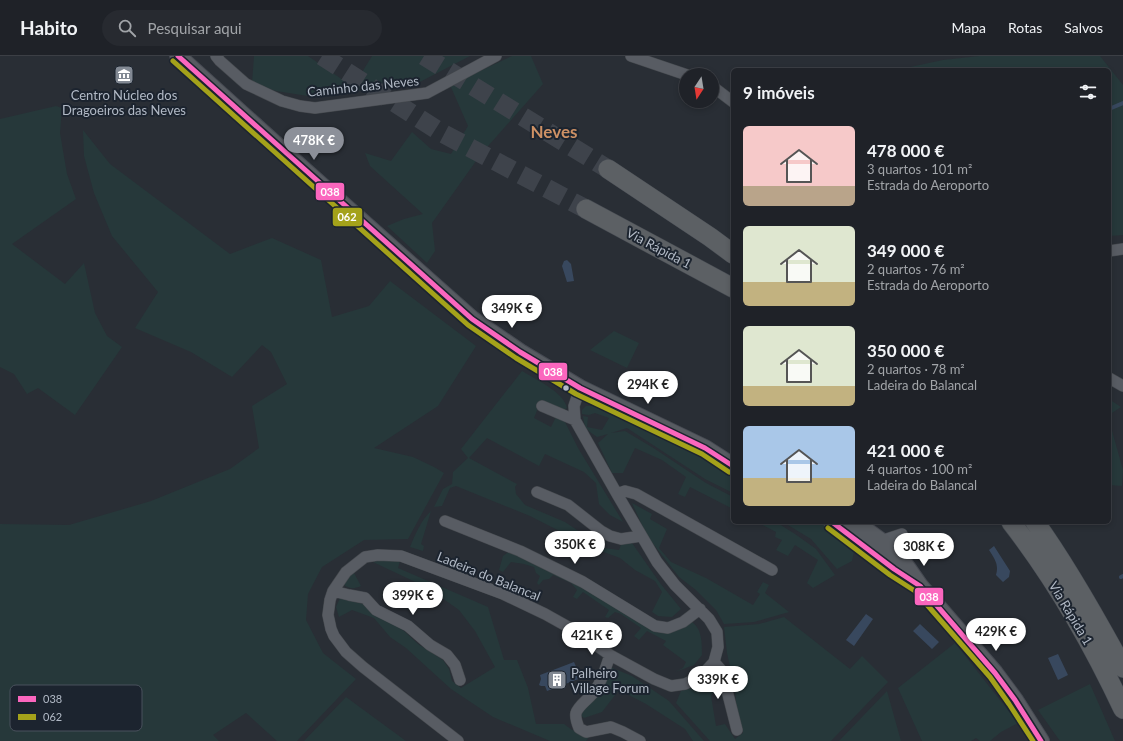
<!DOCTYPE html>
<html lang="pt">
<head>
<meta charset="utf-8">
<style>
	:root { --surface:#1f2228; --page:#272a30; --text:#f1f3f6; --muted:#a1a4a8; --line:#3c3f45; --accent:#8c9099 }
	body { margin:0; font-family:Lato,sans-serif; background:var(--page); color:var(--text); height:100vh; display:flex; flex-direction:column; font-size:15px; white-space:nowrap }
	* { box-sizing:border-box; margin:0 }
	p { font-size:13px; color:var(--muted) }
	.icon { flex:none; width:22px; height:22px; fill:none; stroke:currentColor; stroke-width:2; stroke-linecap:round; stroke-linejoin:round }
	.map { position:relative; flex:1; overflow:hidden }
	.panel { position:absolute; left:731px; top:12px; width:380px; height:456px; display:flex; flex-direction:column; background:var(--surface); border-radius:6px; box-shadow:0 2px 6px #0003,0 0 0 1px var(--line) }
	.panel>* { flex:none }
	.needle { width:26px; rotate:192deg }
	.fabs { position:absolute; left:679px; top:12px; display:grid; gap:8px }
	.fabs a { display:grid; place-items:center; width:40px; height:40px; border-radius:50%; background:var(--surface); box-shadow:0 2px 6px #0003,0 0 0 1px var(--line); font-size:20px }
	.price { position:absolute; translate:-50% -34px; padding:0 9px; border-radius:14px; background:#fff; color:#222; font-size:13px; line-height:26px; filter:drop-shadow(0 1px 2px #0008) }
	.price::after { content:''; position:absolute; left:50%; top:24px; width:12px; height:9px; margin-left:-6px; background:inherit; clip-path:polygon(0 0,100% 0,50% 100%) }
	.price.selected { background:var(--accent); color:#fff }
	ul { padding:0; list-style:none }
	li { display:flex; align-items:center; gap:12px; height:100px; padding:0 12px }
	li span { display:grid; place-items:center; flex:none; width:112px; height:80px; border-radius:6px; color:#555 }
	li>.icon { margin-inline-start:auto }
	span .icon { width:48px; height:48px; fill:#fffc; stroke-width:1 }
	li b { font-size:17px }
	h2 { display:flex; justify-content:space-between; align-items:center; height:48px; padding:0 12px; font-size:17px }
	header { display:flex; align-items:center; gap:24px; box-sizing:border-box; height:56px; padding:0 20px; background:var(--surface); border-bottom:1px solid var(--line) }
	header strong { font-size:19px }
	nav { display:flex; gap:22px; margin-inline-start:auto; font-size:14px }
	.search { width:280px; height:36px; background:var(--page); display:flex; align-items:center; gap:10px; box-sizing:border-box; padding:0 14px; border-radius:22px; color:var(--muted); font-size:15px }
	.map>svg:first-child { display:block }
	.green { fill:#26383a }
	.water { fill:#38485e }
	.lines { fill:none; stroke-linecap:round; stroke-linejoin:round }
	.stream { stroke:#38485e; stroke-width:4 }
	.trunk-tunnel { stroke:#3e434b; stroke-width:19; stroke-dasharray:19 10; stroke-linecap:butt }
	.minor-casing { stroke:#45494e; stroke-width:12 }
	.secondary-casing { stroke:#464a52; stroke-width:18 }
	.trunk-casing { stroke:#454a51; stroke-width:20 }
	.minor { stroke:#585c63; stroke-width:11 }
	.secondary { stroke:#575b61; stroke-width:16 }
	.trunk { stroke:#5c6064; stroke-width:19 }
	.bus-1-casing { stroke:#1c242f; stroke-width:8 }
	.bus-2-casing { stroke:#1c242f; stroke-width:8 }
	.bus-1 { stroke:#fb66be; stroke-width:5 }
	.bus-2 { stroke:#a4a21a; stroke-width:5 }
	.bus-dot { fill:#b2bac6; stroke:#1c242f; stroke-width:1.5 }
	.labels { text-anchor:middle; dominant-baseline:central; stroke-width:4; stroke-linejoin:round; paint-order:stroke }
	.street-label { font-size:13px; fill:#b2bac6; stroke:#1c242f }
	.poi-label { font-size:13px; fill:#b2bac6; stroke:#1c242f }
	.district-label { font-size:17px; font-weight:bold; fill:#ce9165; stroke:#1c242f }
	.key { fill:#1c242f; stroke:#49515c; stroke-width:1 }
	.key-label { font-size:11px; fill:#b2bac6 }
	.line-badge { stroke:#1c242f; stroke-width:1.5 }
	.badge-label { font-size:11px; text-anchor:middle; font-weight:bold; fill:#fff }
</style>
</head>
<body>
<header>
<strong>Habito</strong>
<div class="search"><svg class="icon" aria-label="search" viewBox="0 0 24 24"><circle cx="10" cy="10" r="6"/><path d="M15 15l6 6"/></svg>Pesquisar aqui</div>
<nav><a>Mapa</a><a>Rotas</a><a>Salvos</a></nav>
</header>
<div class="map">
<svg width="1123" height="685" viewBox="0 0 1123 685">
	<rect width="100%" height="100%" fill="#292e35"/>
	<path class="green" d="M254,0H308L353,31L372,0H470L414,29L308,40L276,35L252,27Z
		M512,0H531L543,28L481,98L432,167L435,195L427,207L387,170L404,163L423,158L370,110L365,97L391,105L412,76L431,93L451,98L468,70L450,29Z
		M979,0H1100L1123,29V179L1109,180V14H896L943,4Z
		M56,50L62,52L60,77L67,118L76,143L12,188L65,228L84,207L95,257L107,280L122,291L75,359L38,332L27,338L14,318L0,311V63Z
		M83,74L110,108L230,198L272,182L321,204L332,261L369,250L390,225L476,290L438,350L374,392L413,401L434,411L444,417L408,483L364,484L322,511L308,538L306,564L323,597L356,623L297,685H277L246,657L213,679L219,685H0V468L69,469L151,445L230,413L259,392L252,350L287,328L271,296L262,289L232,321L191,296L135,272L158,236L112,180L94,137L84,100Z
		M614,275L639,287L627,312L590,294Z
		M522,315C535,323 564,336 567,352L562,355L540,347L534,362L551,371L556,361L565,366L578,392L623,466L610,459L599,448L596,427L584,416L545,398L539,410L487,382L469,402L517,428L515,431L516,438L525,449L565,466L604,492L619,494L622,486L632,487L660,527L681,553L672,561L658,560L652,556L662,536L655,525L635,514L620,502L593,492L530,460L456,430L450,432L442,450L434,451L443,433L452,428L453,416L468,402L461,393Z
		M1109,343L1121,351L1109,359Z
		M586,350H593L693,396L733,416V437L705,423L627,372L611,377L625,375L655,393L706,427L733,441V453L690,431L685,441L678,438L686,421L662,404L635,392L623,417H612L598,387L608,378L597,381C587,374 584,372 583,360L588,361L587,371L602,374L609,362L595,357L589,359L582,358V354Z
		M1109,364L1123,414L1122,430L1109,429Z
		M632,447L652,458L650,463L667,473L659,492L671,506L706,522L753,549L760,538L757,536L763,526L769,529L765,537L789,556L754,566L724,568L716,554L696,534L679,521L647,480Z
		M431,455L421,488L424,490L423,495L410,491C415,479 421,464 431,455Z
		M757,466H776L795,478L816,493L835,519L813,532L807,527L818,504L795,489L788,500L776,494L782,484L775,481L776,476Z
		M783,466H820L857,489L854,496L852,505L837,513L811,483Z
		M510,495L554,515L650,570L692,566C702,573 702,587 702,599L694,609L675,616L683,612L686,606L663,589L666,585L647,575L639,584L634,580L641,572L621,558L615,556L608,562L605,561L609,554L583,536L577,543L573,541L577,534L571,527L553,519L549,523L543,524L539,529L537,527L540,520L536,517L534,511L524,508L511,506L503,516L499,514L503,500Z
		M382,504L400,505L398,512L488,551L504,604H517L528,632L536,668H564L572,674L592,677L586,685H550L493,661L451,633L406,592L390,581L374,562L352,554L339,561L336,551L340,542L363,548L404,575L418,588L443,604L449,613L452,625L461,632L495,611L475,575L459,554L428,532L373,506Z
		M354,517L361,530C354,533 350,533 344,529L349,520Z
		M784,561L850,613L862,600L888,626L831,685H710L676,647L681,635L694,632L714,621L718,623L719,631L711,640L716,670L725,668L735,683L743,677L737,659L735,634L727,597L724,571L759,568Z
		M955,587L1018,667L1001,676L990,685H980L976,682L971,685H922L898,632Z
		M610,611L632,620L669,645L704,685H693L685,673L646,648L619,634L602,656L584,662L579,658Z
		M1090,628L1115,685H1060L1038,654Z
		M887,635L901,685H839Z
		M346,641L406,685H304Z"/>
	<path class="water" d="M567,204L571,208L574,225L567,226L562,210L564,205Z
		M994,490L1010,515L1009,521L1003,526L996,519C999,509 995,503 989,494Z
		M866,558L873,563L854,590L846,584Z
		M920,568L939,586L932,593L913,575Z
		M1058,598L1068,619L1058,624L1048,602Z
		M574,606L581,622L547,635L545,630H541L539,629L541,623L540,619Z"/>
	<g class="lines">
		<path class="stream" d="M1109,53L1123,47
			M1121,521L1123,520"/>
		<path class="trunk-tunnel" d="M322,0L442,77L586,153
			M424,0L608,113"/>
		<defs>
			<path id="minor" d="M216,0L220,5L246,28L282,45L300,50L315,52L427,37L496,0
				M631,0L687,19
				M712,30L733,46
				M1109,195L1123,193
				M1109,322L1123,330
				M542,350L575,364
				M537,436L568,449L601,475L610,480L621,483L641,480
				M617,438L625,435L636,438L772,514
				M445,465L520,495L583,526L655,570L668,572L683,566L700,553
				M881,485L902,478L904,507
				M333,535L349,539L365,542L376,554L408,570L430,589L447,599L455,609L460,624
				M610,599C606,610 603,623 596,633C592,641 578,649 576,657C575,661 577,667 579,672L586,676L611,671L623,676L640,685
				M714,606L722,615L737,674
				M458,685L363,611L346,596L334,580L331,573L328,559L330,544L333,535L346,516L365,501L378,499L401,500L503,538L545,558L579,577L610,599L654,623L671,630L685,628L700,621L714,606L718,591L717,576L709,563L675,529L657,506L617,438L575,364L574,350L580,332"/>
			<path id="secondary" d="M178,0L303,113L472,263L520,296L580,332L705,392L733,410
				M832,466L894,513L913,526
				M855,466L881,485L904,507L920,530L995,617L1015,644L1041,685"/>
			<path id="trunk" d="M608,113L710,181L733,198
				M586,153L733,232
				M1011,466C1056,524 1092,587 1123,653
				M1035,466C1068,512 1096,562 1123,612"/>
		</defs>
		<use href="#minor" class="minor-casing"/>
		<use href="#secondary" class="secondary-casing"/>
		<use href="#trunk" class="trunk-casing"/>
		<use href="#minor" class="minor"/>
		<use href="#secondary" class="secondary"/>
		<use href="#trunk" class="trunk"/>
		<defs>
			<path id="bus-1" d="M178,0L472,263L520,296L580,332L705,392L733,410
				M832,466L894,513L920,530L995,617L1015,644L1041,685"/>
			<path id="bus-2" d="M173,5L468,269L516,302L576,338L702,398L729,416
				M828,472L890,519L915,535L990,621L1009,648L1033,685"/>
		</defs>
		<use href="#bus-1" class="bus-1-casing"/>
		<use href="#bus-2" class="bus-2-casing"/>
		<use href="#bus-1" class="bus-1"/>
		<use href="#bus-2" class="bus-2"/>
	</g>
	<defs>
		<symbol id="museum-square" viewBox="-11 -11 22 22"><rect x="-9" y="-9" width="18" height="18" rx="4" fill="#828993" stroke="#1c242f"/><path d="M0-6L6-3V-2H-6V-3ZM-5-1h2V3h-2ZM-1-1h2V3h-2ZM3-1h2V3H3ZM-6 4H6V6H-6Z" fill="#fff"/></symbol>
		<symbol id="building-square" viewBox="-11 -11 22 22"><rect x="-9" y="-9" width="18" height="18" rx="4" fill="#828993" stroke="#1c242f"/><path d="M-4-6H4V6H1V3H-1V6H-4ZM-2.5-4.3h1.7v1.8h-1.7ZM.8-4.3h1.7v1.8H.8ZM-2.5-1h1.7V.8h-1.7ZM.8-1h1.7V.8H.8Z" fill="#fff"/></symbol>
	</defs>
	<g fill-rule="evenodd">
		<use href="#museum-square" x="113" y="8" width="22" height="22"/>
		<use href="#building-square" x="546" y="613" width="22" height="22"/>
	</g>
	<circle class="bus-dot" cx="566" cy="332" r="3.5"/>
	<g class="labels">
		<g class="street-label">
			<text transform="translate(363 30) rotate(-6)">Caminho das Neves</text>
			<text transform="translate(659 192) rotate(28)">Via Rápida 1</text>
			<text transform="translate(489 520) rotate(22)">Ladeira do Balancal</text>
			<text transform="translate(1071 557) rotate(59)">Via Rápida 1</text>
		</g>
		<g class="poi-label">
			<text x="124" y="39">Centro Núcleo dos<tspan x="124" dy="15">Dragoeiros das Neves</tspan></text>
			<text x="571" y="617" text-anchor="start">Palheiro<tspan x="571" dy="15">Village Forum</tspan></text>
		</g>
		<g class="district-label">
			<text x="554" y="75">Neves</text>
		</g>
	</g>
	<rect x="10" y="629" width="132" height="46" rx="6" class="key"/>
	<rect x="18" y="640" width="18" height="6" fill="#fb66be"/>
	<rect x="18" y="658" width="18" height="6" fill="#a4a21a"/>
	<g class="key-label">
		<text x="43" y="647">038</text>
		<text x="43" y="665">062</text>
	</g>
	<g class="line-badge">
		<rect x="315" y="126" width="30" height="19" rx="4" fill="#fb66be"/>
		<rect x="332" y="151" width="31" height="20" rx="4" fill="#a4a21a"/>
		<rect x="538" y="306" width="30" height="19" rx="4" fill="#fb66be"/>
		<rect x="914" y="531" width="30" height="19" rx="4" fill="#fb66be"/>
	</g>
	<g class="badge-label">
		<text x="330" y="140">038</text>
		<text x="347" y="165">062</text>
		<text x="553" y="320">038</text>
		<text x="929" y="545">038</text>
	</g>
</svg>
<div class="fabs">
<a><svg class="needle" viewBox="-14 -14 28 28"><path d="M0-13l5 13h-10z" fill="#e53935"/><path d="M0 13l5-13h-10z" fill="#a1a4a8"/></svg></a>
</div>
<b class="price selected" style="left:314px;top:105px">478K €</b>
<b class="price" style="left:512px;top:273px">349K €</b>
<b class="price" style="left:648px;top:349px">294K €</b>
<b class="price" style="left:575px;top:509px">350K €</b>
<b class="price" style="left:924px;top:511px">308K €</b>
<b class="price" style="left:413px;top:560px">399K €</b>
<b class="price" style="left:996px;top:596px">429K €</b>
<b class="price" style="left:592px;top:600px">421K €</b>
<b class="price" style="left:718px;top:644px">339K €</b>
<section class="panel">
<h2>9 imóveis<svg class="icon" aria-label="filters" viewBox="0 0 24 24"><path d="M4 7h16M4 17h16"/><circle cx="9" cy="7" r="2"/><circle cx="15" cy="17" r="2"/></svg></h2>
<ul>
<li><span style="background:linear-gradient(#f6c9c9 75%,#b9a48a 0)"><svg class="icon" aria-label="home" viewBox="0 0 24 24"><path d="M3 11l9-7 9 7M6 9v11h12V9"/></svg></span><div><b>478 000 €</b><p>3 quartos · 101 m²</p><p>Estrada do Aeroporto</p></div></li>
<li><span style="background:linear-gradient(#dfe7d0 70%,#c2b280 0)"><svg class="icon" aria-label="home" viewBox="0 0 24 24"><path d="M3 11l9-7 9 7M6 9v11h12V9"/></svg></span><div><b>349 000 €</b><p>2 quartos · 76 m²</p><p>Estrada do Aeroporto</p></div></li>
<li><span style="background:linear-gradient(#dfe7d0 75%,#c2b280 0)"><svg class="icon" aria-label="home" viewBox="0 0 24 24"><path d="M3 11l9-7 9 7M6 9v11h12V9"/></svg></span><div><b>350 000 €</b><p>2 quartos · 78 m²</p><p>Ladeira do Balancal</p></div></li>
<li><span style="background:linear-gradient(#a9c7e8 65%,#c2b280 0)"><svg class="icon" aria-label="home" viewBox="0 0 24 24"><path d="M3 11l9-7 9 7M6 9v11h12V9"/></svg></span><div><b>421 000 €</b><p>4 quartos · 100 m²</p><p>Ladeira do Balancal</p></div></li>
</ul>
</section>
</div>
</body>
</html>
